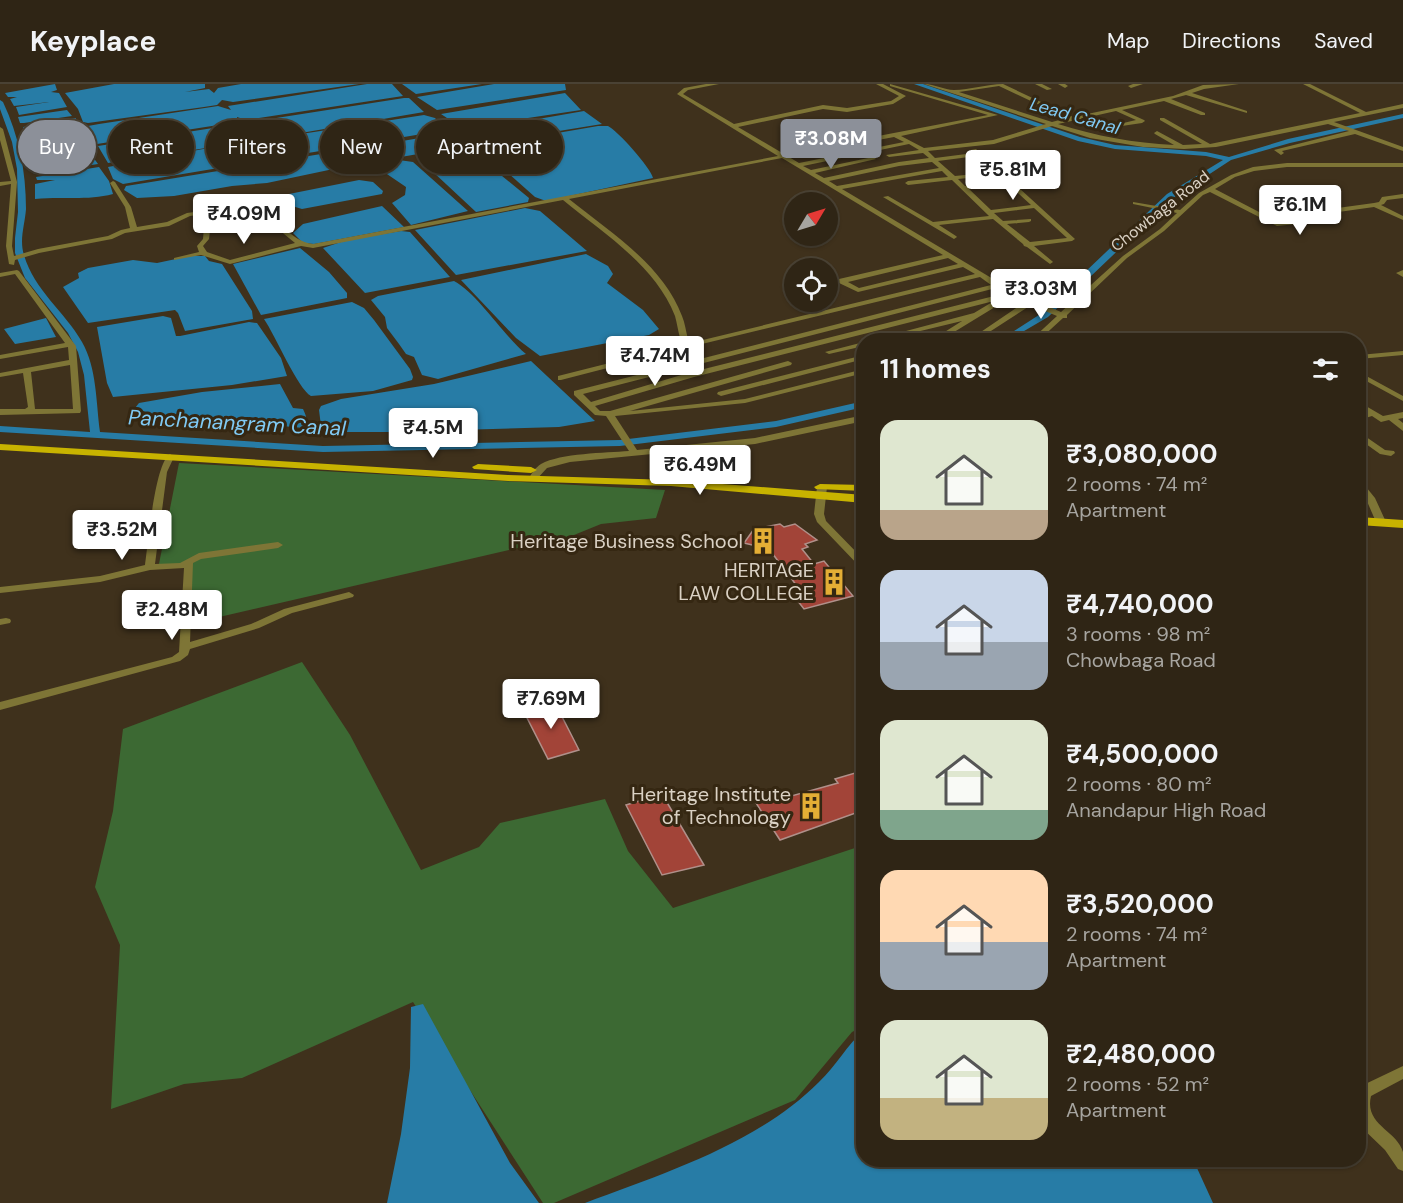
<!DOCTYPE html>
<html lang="en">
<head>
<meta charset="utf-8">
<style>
	:root { --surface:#2f2515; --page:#372d1e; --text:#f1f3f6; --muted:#a7a5a0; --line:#4a4234; --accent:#8c9099 }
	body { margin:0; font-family:"DM Sans",sans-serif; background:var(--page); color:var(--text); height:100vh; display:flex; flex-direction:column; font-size:22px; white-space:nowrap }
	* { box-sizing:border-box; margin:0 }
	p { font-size:20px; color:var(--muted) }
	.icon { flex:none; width:33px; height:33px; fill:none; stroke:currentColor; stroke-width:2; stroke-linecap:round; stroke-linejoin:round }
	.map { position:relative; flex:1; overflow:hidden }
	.sheet { position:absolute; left:856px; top:249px; width:510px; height:834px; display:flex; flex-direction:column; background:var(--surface); border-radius:24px; box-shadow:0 2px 4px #0004,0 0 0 2px var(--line) }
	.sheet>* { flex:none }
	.hud { position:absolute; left:18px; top:36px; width:570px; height:54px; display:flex; gap:12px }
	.needle { width:39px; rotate:52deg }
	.tools { position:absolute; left:784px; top:108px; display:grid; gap:12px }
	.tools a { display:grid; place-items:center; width:54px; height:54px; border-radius:50%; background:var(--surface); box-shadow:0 2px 4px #0004,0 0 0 2px var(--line); font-size:30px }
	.price { position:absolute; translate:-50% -51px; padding:0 14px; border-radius:6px; background:#fff; color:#222; font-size:20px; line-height:39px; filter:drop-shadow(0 2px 3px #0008) }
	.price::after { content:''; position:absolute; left:50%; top:36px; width:18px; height:14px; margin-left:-9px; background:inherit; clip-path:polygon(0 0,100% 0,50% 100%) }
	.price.on { background:var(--accent); color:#fff }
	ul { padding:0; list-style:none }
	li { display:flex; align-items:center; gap:18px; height:150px; padding:0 24px }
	li span { display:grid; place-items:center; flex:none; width:168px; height:120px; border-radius:18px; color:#555 }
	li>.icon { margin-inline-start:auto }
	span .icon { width:72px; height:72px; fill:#fffc; stroke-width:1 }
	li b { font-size:26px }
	h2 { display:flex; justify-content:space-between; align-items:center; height:72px; padding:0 24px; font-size:26px }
	.chip { padding:0 21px; border-radius:27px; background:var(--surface); box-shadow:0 2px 4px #0004,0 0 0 2px var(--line); font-size:21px; line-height:54px }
	.chip.on { background:var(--accent); color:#fff }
	header { display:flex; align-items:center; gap:36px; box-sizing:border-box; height:84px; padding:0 30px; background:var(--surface); border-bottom:2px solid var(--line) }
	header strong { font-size:28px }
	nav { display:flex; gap:33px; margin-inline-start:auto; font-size:21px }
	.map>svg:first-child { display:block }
	.green { fill:#3c6933 }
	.water { fill:#277ca6 }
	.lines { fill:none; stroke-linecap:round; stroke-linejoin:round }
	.canal { fill:#277ca6; fill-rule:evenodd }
	.building { fill:#a24438; stroke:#b0908a; stroke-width:1.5 }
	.minor { fill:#7e7536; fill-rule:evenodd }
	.major { fill:#c8b300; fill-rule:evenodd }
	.labels { text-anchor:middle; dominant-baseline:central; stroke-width:6; stroke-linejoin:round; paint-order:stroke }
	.far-street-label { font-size:16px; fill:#dad1c4; stroke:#352712 }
	.far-water-label { font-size:18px; font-style:italic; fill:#80caf4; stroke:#352712 }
	.poi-label { font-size:20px; fill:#dad1c4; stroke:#352712; text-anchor:end }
	.water-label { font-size:21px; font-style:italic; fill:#80caf4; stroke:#352712 }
</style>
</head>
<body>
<header>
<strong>Keyplace</strong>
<nav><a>Map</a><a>Directions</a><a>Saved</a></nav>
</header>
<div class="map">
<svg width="1403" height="1119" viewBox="0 0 1403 1119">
	<rect width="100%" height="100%" fill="#3f311c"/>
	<path class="green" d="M179,379L665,406L656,434L601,440L574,451L189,540L190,482L158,485Z
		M302,578L350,651L421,786L479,763L500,739L605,715L628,767L673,824L864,761V942L852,948L795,1016L554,1119H543L413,918L242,994L184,1000L111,1025L120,861L95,803L113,727L123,645Z"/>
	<path class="water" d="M55,0L57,6L51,8L59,9L67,23L19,31L16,23L49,18L14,22L10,15L17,13H8L5,9Z
		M114,0H205V4L185,8L209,5L214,9L218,4L241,0H359L233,18L222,16L217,21L204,23L88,39L83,38L78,25L65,9Z
		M367,0H392L403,12L246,36L237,33V36L231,39L97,60L87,45L88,42L99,40L218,22L231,26L228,22Z
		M402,0H482L416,10Z
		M494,0H565L566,6L437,26L417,13Z
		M565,9L581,26L462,44L441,30Z
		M404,14H409L424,28L243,59L424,31L435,34L446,46L123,100L113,95L108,83L219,62L108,79L98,62Z
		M67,26L72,32L24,39H20L18,33Z
		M584,27L602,40L479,60L464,48Z
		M76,34L75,41L31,49H26L23,43Z
		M598,42C599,42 606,42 608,42C617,46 651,84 653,94L546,117L535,113L481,65L487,61Z
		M77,44L81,49C70,58 39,63 26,59L28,50Z
		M449,49L464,62L355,81L349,80L338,68Z
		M61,62L64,66L62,74L35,79L30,75L29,68L32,66Z
		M463,65H469L529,114L528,118L476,128L417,73Z
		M327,69L333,70L343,83L267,99L232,102L174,112L137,114L124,106L126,102L151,98Z
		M93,73L98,80L34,90L32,83Z
		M399,76L413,78L468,127L411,141L392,119L405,111L406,103L381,86L367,82Z
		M99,83L109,97L113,110C87,117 62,112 35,115V100L55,96H37L36,93Z
		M359,96L373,98L383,107L382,110L302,125L292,122L286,113L289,110Z
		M382,122L404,143L314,160L303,159L293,149L303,140Z
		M525,124L540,127L587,167L456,191L415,146Z
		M401,147L410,148L450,193L365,209L323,164L347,156Z
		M300,164L329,188L347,209V214L261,231L233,180Z
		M586,170L608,182L613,190L607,199L643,226L659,245L649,251L540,272L516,254L461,196Z
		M190,172H205L209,177L222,180L252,227L253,235L185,247L178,229L175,226L88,239L63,203L79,194L78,189L88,184L133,176L157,179Z
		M454,197C478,210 503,251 526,270L438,295L422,291L414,273L406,270L399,260L387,244L385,233L371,216L378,212Z
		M352,218L364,224L374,236L410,285L413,293L412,296L373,307L311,312C298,305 275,251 264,235Z
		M163,232L171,234L176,252H180L249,238L257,239L281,274L287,292L232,301L113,313L107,299L97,243Z
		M46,234L56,253L15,260L4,245Z
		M531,277L595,337L559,343L387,348H343L321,342L319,326L321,322L341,315L434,300Z
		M280,300L293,324L303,325C306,331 309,339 304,344L152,330L135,324L139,319L202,308Z
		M423,920L510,1079L539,1119H387L401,1050L410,984L411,923Z
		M864,946V1076H1201L1197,1084L1213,1119H585C665,1089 757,1060 819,998C836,982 847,961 864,946Z"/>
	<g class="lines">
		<path class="canal" d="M914,0H923L1080,53L1115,61L1206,68L1229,73L1288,55L1403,30V34L1290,59L1231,76L1173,114L1048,233L1009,256H1000L1042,229L1167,110L1223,76L1206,72L1115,65L1078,57Z
			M0,16L3,18C19,52 26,87 26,125C25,140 19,156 24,171C34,206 65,228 82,258C97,284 96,319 100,348L323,362L620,356L776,337L864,317V323L776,343L620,362L323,368L0,348V342L90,348L84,291L78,268L68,249L25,194L15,169V154L18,128L17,85L12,58L0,25Z"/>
	</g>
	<path class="building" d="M780,440L784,443L795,440L817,456L805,460L808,463L802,465L814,480L824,477L853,512L804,525L797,516L803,510L769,465L744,459L754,445Z
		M554,617L579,666L548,675L522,624Z
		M855,689L864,701V726L780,756L756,719L786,710L788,713L838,699L835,695Z
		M662,710L704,781L662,791L626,721Z"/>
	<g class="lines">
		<path class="minor" d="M706,0H719L688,6L683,10L734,40L823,21L847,24L891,17L899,12L876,0H883L906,12L893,20L847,28L823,25L738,43L784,70L988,31L890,2V0L998,31L901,52L924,64L993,56L1046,40L924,0C935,0 944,6 954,6C970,6 987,0 1003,0L1073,33L1173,12L1203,1L1239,0L1204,5L1192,9L1247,27V29L1186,11L1171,15L1205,29V31H1201L1164,17L1122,26L1144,36L1145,37L1142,39L1115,43V41L1136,36L1116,27L1058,40C1096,52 1134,59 1174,61L1155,50L1154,49L1157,47L1183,61L1202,60L1160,36V34H1164L1210,60L1360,29L1303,0H1310L1366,28L1403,20V24L1334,38L1403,63V67L1355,50L1282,67L1284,69L1281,71L1274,66L1349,47L1328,40L1216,63L1184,65L1143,63L1090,54L1052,42L994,60L928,67L935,74L974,69L971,66L976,65L1075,155L1072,157L1034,162L1052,177L1053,178L1050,180L1027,163L1024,162L1023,160L993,135L939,141L956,152L957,153L954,155L883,113L888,112L933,138L989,132L952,96L908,101L905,99L908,97L948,93L942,87L842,105L1015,208L1061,228L1123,172L1160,145L1177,129L1133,120V118L1180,126L1199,109L1231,91L1253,83L1287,79H1403V83H1287L1254,87L1235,93L1215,105L1280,139L1299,137L1296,132L1301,129L1374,119L1379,118L1382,113L1403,110V114L1387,116L1384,120L1381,121L1403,132V136L1374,123L1303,133L1307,138L1306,139L1277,142L1210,108L1203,111L1164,147L1127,174L1067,231V234H1063L1039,256H1031L1057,232L1031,221L977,256H969L1025,218L1011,212L997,216L1001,218L1000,220L941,256H932L962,237L883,256H872L974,229L994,217L694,293L595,322L600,327H610L788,277L792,279L791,281L630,327L745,315L864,285V289L745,319L615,332L637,366L755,354L864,331V337L755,360L570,378L547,384L536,396L533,397L529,394C532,389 535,384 541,380C561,369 605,369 629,367L606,332L595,331L574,311V307L991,201L980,193L677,266L561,296H558V292L669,264L680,254C678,247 677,239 675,232C655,181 603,149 563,116L313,164L301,162L230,180L201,171L174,176V174L199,168L197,162L203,155L205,130L190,132L169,142L125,149L112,155L39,169L15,176L14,181L9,180L6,162L11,100L0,102V98L11,97L0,56V43L3,45L17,98L12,162L14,172L38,165L108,152L121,146L130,144L125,123L110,99L113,97L115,98L131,123L137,143L167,138L187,129L209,126L254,114L256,115L263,126L271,128L282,137L283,143C292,151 301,159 313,160L778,72L677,10L684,4ZM999,2L1067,34L1052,38L959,8ZM894,53L904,58L799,79L789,73ZM909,60L919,66L886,71L889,73L923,69L929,74L899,78L824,94L815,89L876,75L873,73L811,86L803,82ZM977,72L994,88L955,92L938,77ZM782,74L943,171L839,195V199L858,208L963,183L975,190L682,261L688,255C686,248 685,239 682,232C663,181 610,148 569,115ZM932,78L939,84L837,102L829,97L899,82ZM998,91L1005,98L965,102L958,95ZM1009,101L1031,121L991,126L969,105ZM252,118L259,128L267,130L277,139L278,145L295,159L230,176L207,168L203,162L209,155L212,129ZM1034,124L1067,154L1030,158L1007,140L1029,138L1031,137V135L1003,137L994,129ZM948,174L958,180L859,204L848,198ZM996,204L1006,209L688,289L591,318L583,310Z
			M1035,0H1042L1052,5L1047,6Z
			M1058,0H1065L1068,2L1065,4Z
			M1133,0H1143L1131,4L1128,2Z
			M17,186L19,187L76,262L81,327L80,329L0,331V325H25L28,323L23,289L0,293V289L69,276L68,263L0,275V271L65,259L15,190L0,193V189ZM70,281L73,325H35L31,288Z
			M1403,186V193L1396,189Z
			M864,258V262L829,270L825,268Z
			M1403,267V271L1359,275V271Z
			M864,271V275L721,312L717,310L718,308Z
			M1359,288L1403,312V317L1359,293Z
			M1359,318L1383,332L1403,328V334L1398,335L1403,339V347L1389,336L1381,338L1372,332L1359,336V330L1366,328L1359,324Z
			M1359,348L1385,366L1394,367L1395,369L1391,372L1380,370L1359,355Z
			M170,370L174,373L167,388L155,480L180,479L199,469L278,458L283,461L278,464L201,475L193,479L190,558L251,540L284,525L349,508L354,511L353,513L292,529L259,544L190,565L188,571L180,577L0,626V618L172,573L179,568L184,484L150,486L100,498L0,509V503L100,492L145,481C148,461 155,378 170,370Z
			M1359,397L1362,398L1375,414L1386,438L1384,440L1381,441L1376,438L1366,415L1359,406Z
			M822,400L827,403L824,430L826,437L864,476V485L861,484L817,438L814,430L817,403Z
			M6,534L10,535L11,537L10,539L0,541V535Z
			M1403,982V995L1371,1012C1364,1041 1397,1046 1403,1068C1403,1073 1403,1081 1403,1087L1398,1085L1385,1066L1359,1041V1003Z"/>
		<path class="major" d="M0,360L508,391L671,396L864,411V419L671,402L508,397L0,366Z
			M478,380L531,383L537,386L531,389L474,385L472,383Z
			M820,400L864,401V407L816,405L814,403Z
			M1359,433L1403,436V444L1359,441Z"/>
	</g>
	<defs>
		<symbol id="building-bare" viewBox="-9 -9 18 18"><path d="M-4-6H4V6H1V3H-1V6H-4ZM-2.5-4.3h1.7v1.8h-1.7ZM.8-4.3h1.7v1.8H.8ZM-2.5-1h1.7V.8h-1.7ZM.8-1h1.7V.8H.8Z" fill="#e4ae35" stroke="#352712" stroke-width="2.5" paint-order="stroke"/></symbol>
	</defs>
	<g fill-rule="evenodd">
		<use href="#building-bare" x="744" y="438" width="38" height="38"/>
		<use href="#building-bare" x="815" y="479" width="38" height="38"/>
		<use href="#building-bare" x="792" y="703" width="38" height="38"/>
	</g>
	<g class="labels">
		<g class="far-street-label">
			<text transform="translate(1160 127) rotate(-38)">Chowbaga Road</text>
		</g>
		<g class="far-water-label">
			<text transform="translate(1075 32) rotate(16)">Lead Canal</text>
		</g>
		<g class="poi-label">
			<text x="743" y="457">Heritage Business School</text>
			<text x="814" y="486">HERITAGE<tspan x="814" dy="23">LAW COLLEGE</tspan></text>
			<text x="791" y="710">Heritage Institute<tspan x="791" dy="23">of Technology</tspan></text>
		</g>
		<g class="water-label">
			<text transform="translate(237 339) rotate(3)">Panchanangram Canal</text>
		</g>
	</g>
</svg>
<div class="tools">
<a><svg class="needle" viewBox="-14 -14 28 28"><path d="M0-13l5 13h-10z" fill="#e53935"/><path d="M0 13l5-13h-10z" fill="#a7a5a0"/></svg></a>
<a><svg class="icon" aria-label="locate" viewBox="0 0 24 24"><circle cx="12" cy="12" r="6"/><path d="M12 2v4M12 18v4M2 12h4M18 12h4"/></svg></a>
</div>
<b class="price on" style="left:831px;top:86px">₹3.08M</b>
<b class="price" style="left:1013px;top:117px">₹5.81M</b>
<b class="price" style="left:1300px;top:152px">₹6.1M</b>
<b class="price" style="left:244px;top:161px">₹4.09M</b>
<b class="price" style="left:1041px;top:236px">₹3.03M</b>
<b class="price" style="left:655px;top:303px">₹4.74M</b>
<b class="price" style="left:433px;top:375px">₹4.5M</b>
<b class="price" style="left:700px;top:412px">₹6.49M</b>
<b class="price" style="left:122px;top:477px">₹3.52M</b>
<b class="price" style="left:172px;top:557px">₹2.48M</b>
<b class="price" style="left:551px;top:646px">₹7.69M</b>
<div class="hud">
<a class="chip on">Buy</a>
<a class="chip">Rent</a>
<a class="chip">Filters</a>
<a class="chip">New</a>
<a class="chip">Apartment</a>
</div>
<section class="sheet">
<h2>11 homes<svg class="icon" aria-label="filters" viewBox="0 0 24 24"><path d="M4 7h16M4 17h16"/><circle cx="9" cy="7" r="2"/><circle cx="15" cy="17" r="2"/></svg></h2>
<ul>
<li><span style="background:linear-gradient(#dfe7d0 75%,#b9a48a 0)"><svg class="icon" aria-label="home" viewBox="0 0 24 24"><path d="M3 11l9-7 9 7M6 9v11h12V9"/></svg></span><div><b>₹3,080,000</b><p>2 rooms · 74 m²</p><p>Apartment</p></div></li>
<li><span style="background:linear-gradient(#c9d6e8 60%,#9aa5b1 0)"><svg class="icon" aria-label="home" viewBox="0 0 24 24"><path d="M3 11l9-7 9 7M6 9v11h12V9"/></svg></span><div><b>₹4,740,000</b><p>3 rooms · 98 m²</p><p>Chowbaga Road</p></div></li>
<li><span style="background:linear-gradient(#dfe7d0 75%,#7fa58c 0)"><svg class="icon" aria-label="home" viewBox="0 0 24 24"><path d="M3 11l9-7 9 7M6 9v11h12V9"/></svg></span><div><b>₹4,500,000</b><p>2 rooms · 80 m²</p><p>Anandapur High Road</p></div></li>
<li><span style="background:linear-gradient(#ffd9b3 60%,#9aa5b1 0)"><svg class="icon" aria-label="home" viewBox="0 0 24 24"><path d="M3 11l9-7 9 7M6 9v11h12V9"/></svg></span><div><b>₹3,520,000</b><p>2 rooms · 74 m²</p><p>Apartment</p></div></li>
<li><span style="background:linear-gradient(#dfe7d0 65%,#c2b280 0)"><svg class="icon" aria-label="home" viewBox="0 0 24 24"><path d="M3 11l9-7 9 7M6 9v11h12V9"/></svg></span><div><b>₹2,480,000</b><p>2 rooms · 52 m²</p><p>Apartment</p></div></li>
</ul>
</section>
</div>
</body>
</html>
